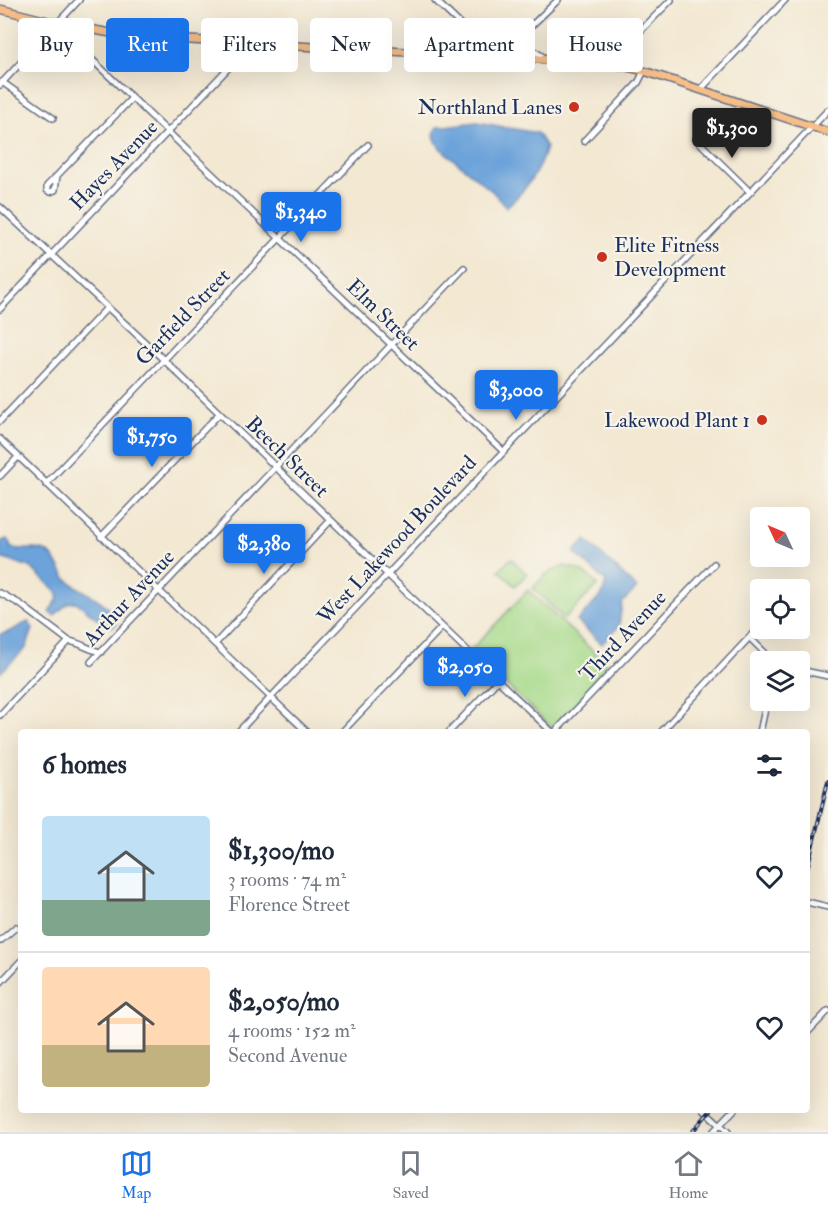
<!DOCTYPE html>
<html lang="en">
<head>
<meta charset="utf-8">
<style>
	:root { --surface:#fff; --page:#f6f6f7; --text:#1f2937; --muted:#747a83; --line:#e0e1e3; --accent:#1a73e8 }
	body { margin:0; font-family:"IM FELL Double Pica",serif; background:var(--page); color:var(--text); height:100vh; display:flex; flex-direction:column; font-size:22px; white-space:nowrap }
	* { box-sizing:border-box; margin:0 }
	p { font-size:20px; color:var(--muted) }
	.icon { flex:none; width:33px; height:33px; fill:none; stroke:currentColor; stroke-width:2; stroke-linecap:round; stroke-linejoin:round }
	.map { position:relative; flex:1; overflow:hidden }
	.panel { position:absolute; left:18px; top:729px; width:792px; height:384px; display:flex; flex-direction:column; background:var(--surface); border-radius:6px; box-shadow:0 6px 24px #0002 }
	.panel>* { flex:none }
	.guide { position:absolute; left:18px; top:18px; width:792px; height:54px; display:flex; gap:12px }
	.needle { width:39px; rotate:314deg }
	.fabs { position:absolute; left:750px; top:507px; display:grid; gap:12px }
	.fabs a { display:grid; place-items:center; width:60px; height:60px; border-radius:6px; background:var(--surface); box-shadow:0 6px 24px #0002; font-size:30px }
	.price { position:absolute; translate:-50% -51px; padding:0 14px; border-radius:6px; background:var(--accent); color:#fff; font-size:20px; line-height:39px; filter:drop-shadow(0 2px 3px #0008) }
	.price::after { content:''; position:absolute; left:50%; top:36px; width:18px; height:14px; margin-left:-9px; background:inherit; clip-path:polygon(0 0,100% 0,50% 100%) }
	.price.selected { background:#222; color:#fff }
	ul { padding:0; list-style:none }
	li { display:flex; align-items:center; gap:18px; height:150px; padding:0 24px }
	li+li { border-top:2px solid var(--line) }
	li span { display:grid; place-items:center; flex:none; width:168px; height:120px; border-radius:6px; color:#555 }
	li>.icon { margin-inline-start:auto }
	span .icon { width:72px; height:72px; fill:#fffc; stroke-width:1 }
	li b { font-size:26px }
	h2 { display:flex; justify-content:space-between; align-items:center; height:72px; padding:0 24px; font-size:26px }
	.chip { padding:0 21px; border-radius:6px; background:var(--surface); box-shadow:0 6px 24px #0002; font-size:21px; line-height:54px }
	.chip.selected { background:var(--accent); color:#fff }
	.dock { display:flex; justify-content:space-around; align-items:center; height:84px; border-top:2px solid var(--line); background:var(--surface); font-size:16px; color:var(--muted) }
	.dock a { display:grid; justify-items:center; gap:3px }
	.dock .selected { color:var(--accent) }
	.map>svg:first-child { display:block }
	.green { fill:#a6da8a; stroke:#608474; stroke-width:1.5 }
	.water { fill:#6ca3da; stroke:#44699c; stroke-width:1.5 }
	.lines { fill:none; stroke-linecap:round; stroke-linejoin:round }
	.minor-casing { stroke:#677087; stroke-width:8 }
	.major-casing { stroke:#677087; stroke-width:10 }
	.minor { stroke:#fff; stroke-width:5 }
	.major { stroke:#f7be88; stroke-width:7 }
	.rail-casing { stroke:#1b2f5e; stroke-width:4 }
	.rail { stroke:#f7f3e8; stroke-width:1.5; stroke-dasharray:4.5; stroke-linecap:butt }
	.poi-dot { fill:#c8321e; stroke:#f7f3e8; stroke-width:2 }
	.labels { text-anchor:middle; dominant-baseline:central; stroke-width:4.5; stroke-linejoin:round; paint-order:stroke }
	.poi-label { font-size:21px; fill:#1b2f5e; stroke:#f7f3e8; text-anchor:end }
	.street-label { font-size:21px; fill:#1b2f5e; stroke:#f7f3e8 }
</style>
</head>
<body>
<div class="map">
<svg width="828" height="1132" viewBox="0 0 828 1132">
	<rect width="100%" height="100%" fill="#f7f3e8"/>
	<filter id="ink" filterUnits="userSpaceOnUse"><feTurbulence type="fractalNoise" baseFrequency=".0167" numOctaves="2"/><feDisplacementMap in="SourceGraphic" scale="12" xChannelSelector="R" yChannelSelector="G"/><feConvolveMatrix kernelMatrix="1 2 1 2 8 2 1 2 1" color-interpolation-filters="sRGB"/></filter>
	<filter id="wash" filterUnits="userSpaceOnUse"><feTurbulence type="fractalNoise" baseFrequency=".008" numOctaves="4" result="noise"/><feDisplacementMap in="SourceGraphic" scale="24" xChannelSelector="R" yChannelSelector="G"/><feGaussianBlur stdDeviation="1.35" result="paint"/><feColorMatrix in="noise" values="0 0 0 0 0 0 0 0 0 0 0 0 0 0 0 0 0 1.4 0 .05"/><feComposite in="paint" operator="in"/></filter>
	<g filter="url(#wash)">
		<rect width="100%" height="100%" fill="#f3e8d2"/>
		<path class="green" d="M511,558L527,574L515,586L499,570Z
			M564,566C579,568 587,574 598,585L564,619L533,588L546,574Z
			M528,590L611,668L554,727L550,726L470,651Z"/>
		<path class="water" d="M477,122L537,133L546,147C540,170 525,192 506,207L493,192L440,148C436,142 431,134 437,127Z
			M7,539L10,542V547C22,552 36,546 47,552C56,557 60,570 66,578C82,595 111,598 116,624L112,627L107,626L76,602L68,603L54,616L50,613V610L58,599V593L30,567L0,558V542Z
			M586,540L637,588L622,603L619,626L602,644L577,621L602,595L606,582L574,552Z
			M29,622L33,629L26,648L0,673V634C14,633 17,625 29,622Z"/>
	</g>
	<g filter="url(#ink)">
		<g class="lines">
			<defs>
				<path id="minor" d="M435,0L463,27L516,57
					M463,27L466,36L487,56
					M527,31L524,38L525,45L545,58
					M502,48L530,27L558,0
					M84,52L503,451
					M609,63L671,0
					M2,82L53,118
					M0,85L79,0
					M700,90L785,0
					M696,139L749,191
					M584,141L638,83L644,71
					M57,176L55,190L50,192L47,190V186L132,98
					M0,207L164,360L552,732
					M0,309L251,44
					M0,421L107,308
					M0,439L307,732
					M0,476L18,457
					M46,484L368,145
					M101,537L219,414
					M0,593L20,604L69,641C81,643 89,650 101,652
					M750,638L774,662
					M215,644L330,521
					M91,662L464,268
					M800,670L828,676
					M0,715L69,641
					M238,732L828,110
					M342,732L442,627
					M449,732L498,680
					M555,732L714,564
					M661,732L760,626
					M760,732L767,700
					M807,902L828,907
					M0,941L16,927
					M0,983L21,961
					M807,1033L828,1011
					M704,1110L728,1132
					M713,1132L734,1110"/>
				<path id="major" d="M0,9L56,23L133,37L609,63L644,71L828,132"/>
			</defs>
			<use href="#minor" class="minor-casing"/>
			<use href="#major" class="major-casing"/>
			<use href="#minor" class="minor"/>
			<use href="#major" class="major"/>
			<defs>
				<path id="rail" d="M807,869L828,781
					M692,1132L711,1110"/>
			</defs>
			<use href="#rail" class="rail-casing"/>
			<use href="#rail" class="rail"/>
		</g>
	</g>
	<g class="poi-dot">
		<circle cx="574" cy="107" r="6"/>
		<circle cx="602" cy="257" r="6"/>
		<circle cx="762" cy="420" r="6"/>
	</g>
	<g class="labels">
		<g class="poi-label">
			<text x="562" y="107">Northland Lanes</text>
			<text x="614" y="245" text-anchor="start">Elite Fitness<tspan x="614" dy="24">Development</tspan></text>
			<text x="750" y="420">Lakewood Plant 1</text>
		</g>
		<g class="street-label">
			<text transform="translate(114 165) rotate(-46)">Hayes Avenue</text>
			<text transform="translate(383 315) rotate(44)">Elm Street</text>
			<text transform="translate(183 317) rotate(-46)">Garfield Street</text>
			<text transform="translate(287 457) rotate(44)">Beech Street</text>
			<text transform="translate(397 540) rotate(-47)">West Lakewood Boulevard</text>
			<text transform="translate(129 598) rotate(-47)">Arthur Avenue</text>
			<text transform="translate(623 636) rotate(-47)">Third Avenue</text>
		</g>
	</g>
</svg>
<div class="fabs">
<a><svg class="needle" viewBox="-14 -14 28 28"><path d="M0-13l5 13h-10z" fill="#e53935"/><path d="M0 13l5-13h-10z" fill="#747a83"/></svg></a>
<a><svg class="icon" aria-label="locate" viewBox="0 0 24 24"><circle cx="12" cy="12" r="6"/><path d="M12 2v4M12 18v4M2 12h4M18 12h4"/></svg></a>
<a><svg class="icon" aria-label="layers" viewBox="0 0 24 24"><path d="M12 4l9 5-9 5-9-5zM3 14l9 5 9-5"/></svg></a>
</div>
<b class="price selected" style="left:732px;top:159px">$1,300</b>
<b class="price" style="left:301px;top:243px">$1,340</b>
<b class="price" style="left:516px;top:421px">$3,000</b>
<b class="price" style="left:152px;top:468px">$1,750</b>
<b class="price" style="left:264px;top:575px">$2,380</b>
<b class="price" style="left:465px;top:698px">$2,050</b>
<div class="guide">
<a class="chip">Buy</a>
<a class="chip selected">Rent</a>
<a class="chip">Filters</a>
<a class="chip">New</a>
<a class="chip">Apartment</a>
<a class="chip">House</a>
</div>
<section class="panel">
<h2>6 homes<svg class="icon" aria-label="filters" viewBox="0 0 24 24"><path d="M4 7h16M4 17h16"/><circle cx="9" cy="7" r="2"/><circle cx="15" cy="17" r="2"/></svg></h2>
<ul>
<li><span style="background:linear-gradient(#bfe0f5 70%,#7fa58c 0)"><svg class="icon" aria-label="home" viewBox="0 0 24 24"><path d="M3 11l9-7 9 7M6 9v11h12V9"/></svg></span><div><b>$1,300/mo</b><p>3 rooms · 74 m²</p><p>Florence Street</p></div><svg class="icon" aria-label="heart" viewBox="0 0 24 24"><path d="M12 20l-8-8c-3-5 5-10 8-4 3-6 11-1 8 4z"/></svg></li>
<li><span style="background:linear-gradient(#ffd9b3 65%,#c2b280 0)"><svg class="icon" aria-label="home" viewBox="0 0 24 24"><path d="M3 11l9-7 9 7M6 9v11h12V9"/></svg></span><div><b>$2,050/mo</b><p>4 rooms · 152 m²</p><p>Second Avenue</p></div><svg class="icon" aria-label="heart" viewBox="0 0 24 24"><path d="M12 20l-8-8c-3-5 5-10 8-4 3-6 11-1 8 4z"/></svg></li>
</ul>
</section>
</div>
<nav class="dock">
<a class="selected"><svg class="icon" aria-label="map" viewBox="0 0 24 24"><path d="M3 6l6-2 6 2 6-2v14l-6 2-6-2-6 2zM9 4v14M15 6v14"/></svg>Map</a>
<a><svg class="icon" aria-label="saved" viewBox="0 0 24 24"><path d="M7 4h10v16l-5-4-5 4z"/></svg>Saved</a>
<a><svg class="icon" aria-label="home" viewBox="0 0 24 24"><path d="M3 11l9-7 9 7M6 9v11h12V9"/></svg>Home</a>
</nav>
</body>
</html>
